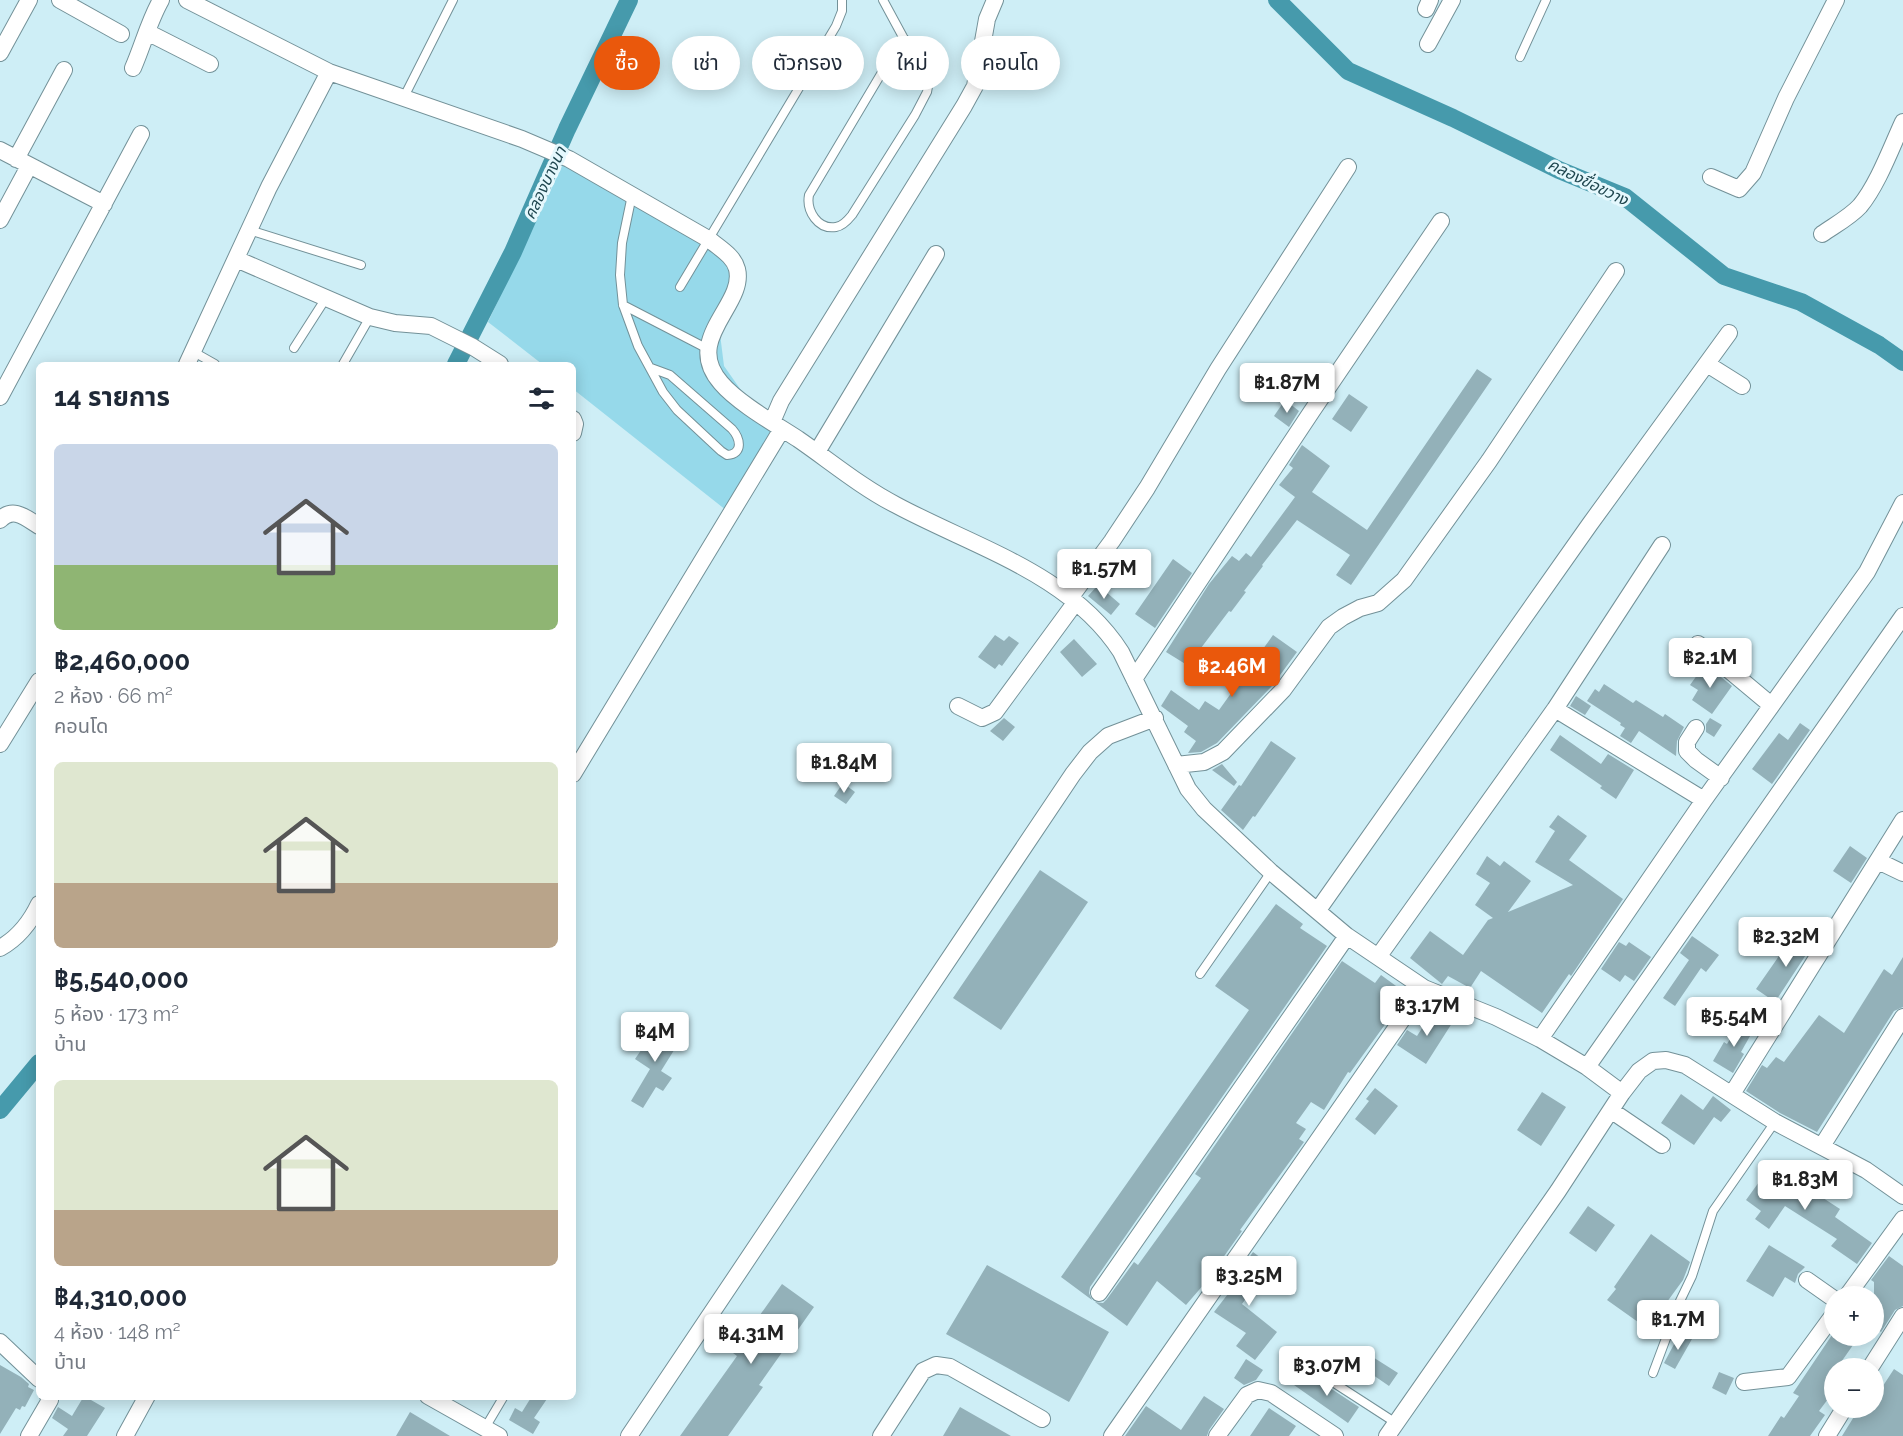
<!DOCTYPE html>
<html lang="th">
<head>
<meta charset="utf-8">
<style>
	:root { --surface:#fff; --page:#f6f6f7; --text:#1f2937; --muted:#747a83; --accent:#ea580c }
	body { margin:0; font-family:Raleway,"Noto Sans Thai",sans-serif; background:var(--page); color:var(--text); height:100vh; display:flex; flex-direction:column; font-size:22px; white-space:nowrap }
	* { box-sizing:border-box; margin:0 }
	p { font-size:20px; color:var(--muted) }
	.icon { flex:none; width:33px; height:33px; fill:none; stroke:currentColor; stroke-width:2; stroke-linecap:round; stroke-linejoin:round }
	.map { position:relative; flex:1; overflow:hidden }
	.drawer { position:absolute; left:36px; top:362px; width:540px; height:1038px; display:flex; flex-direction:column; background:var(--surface); border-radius:9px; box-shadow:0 3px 15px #0003 }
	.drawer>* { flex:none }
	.top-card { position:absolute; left:594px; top:36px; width:570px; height:54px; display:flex; gap:12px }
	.tools { position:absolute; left:1824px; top:1286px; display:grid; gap:12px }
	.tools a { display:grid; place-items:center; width:60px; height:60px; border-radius:50%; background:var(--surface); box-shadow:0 3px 15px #0003; font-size:30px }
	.price { position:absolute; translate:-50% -51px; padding:0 14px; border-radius:6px; background:#fff; color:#222; font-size:20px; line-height:39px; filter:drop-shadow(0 2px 3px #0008) }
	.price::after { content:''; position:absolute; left:50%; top:36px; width:18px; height:14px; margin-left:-9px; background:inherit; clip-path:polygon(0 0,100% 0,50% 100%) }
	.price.selected { background:var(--accent); color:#fff }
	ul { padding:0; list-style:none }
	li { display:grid; align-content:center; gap:12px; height:318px; padding:0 18px }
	li span { display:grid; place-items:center; height:186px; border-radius:9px; color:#555 }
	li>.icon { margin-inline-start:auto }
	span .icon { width:108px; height:108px; fill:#fffc; stroke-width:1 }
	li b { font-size:26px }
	h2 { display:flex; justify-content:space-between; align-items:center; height:72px; padding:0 18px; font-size:26px }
	.pill { padding:0 21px; border-radius:27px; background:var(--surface); box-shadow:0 3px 15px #0003; font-size:21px; line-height:54px }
	.pill.selected { background:var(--accent); color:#fff }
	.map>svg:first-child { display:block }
	.green { fill:#96d9ea }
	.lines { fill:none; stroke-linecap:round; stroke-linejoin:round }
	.canal { stroke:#469aac; stroke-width:18 }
	.building { fill:#93b1b9 }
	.lane-casing { stroke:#739198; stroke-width:10 }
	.street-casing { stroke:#739198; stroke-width:18 }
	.lane { stroke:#fff; stroke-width:8 }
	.street { stroke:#fff; stroke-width:16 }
	.labels { text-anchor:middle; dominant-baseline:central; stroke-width:6; stroke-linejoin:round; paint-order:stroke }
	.water-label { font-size:16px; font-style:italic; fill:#1f464f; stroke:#e5f8fd }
</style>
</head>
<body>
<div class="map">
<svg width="1903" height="1436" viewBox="0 0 1903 1436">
	<rect width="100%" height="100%" fill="#ceeef6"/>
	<path class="green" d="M567,156L743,266L720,334L724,366L743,393L793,429L736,518L573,389V364H542L488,322Z"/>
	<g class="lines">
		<path class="canal" d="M1277,0L1348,71L1453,118L1559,170L1625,197L1724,276L1801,302L1879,345L1903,362
			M456,364L513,252L567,129L629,0
			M0,1110L39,1063"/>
	</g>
	<path class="building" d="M1477,369L1492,379L1351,585L1336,575L1350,555L1297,520L1262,565L1263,566L1244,591L1246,592L1231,612L1229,611L1201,648L1199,647L1187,665L1166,652L1209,584L1232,556L1239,561L1246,553L1251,557L1295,497L1279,485L1293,468L1289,465L1302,445L1330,466L1312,492L1367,530Z
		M1349,394L1368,407L1351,432L1332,419Z
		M1285,400L1299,411L1289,427L1274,416Z
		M1173,559L1192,573L1155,628L1135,614Z
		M1098,585L1120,604L1111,615L1088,596Z
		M995,635L1004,641L1009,636L1019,643L1002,666L999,664L995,669L978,657Z
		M1273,635L1297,652L1272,686L1217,743L1201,752L1188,753L1196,741L1184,732L1188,726L1161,706L1171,690L1199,710L1205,701L1219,710Z
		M1074,639L1097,664L1082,677L1060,652Z
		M1705,664L1732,686L1712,714L1692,700L1698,690L1690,685Z
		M1604,684L1633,703L1636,700L1663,717L1665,714L1684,727L1677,741L1676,756L1639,731L1631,743L1620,736L1625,728L1620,725L1621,723L1587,701L1595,689L1599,692Z
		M1576,696L1591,706L1585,715L1570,706Z
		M1004,718L1015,727L1003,741L990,731Z
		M1710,718L1722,725L1714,737L1706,732V724Z
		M1800,723L1810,730L1772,784L1752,769L1779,733L1788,740Z
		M1560,735L1601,764L1608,754L1634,770L1616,799L1600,788L1602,786L1550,750Z
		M1271,741L1296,758L1255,817L1253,816L1243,830L1221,810L1239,785L1241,786Z
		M1222,764L1237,782L1234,786L1212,770Z
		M843,783L855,792L846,804L834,796Z
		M1558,815L1587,836L1569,860L1623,899L1571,976L1569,974L1542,1013L1481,971L1470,988L1448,976L1442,984L1410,958L1430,931L1463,955L1488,920L1493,918L1475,905L1490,883L1476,874L1487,856L1500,866L1504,861L1531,881L1508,912L1573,885L1535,862L1555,831L1549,827Z
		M1850,846L1867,858L1851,883L1833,871Z
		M1040,870L1088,902L1001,1030L953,998Z
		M1276,904L1303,924L1300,928L1327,946L1090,1287L1089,1293L1092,1300L1061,1277L1249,1010L1215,986Z
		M1803,930L1817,938L1775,1002L1756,989L1779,956L1785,960Z
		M1692,936L1719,955L1706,972L1701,968L1675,1006L1663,998L1689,960L1680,953Z
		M1619,942L1626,946L1629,942L1651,957L1634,981L1625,975L1620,982L1601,969Z
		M1903,957V1007L1894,1011L1817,1132L1780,1113L1746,1091L1762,1065L1767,1068L1776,1057L1784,1062L1819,1015L1844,1033L1884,969L1892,975Z
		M1342,961L1375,983L1381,975L1407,994L1350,1073L1348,1072L1324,1110L1311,1102L1296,1123L1306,1129L1299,1139L1304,1142L1240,1230L1242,1231L1205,1283L1186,1305L1157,1281L1127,1326L1095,1302L1103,1303L1107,1299L1134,1262L1138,1265L1201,1178L1195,1174Z
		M1435,1008L1454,1020L1426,1064L1397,1045L1407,1030L1417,1036Z
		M1741,1021L1754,1029L1741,1052L1744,1054L1733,1073L1713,1061L1724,1042L1727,1044Z
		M659,1024L681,1039L661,1071L672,1078L663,1091L656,1087L643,1108L631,1101L650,1069L635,1059Z
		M1375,1088L1398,1106L1375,1135L1355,1119L1369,1101L1366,1099Z
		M1542,1092L1566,1107L1541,1146L1517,1130Z
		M1681,1094L1703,1110L1713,1096L1731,1110L1721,1122L1714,1117L1694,1145L1661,1123Z
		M1772,1164L1819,1197L1820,1196L1840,1209L1835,1217L1872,1243L1857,1264L1831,1246L1837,1239L1785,1206L1769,1229L1755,1219L1761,1211L1746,1200Z
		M1588,1206L1615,1225L1596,1252L1569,1233Z
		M1651,1234L1690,1262L1683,1280L1656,1317L1653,1315L1645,1327L1607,1300L1616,1289L1614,1287Z
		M1769,1245L1805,1267L1798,1274L1795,1283L1785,1277L1773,1297L1746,1281Z
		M1253,1252L1281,1273L1272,1285L1261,1277L1242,1304L1277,1332L1255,1360L1236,1346L1246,1333L1214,1312L1248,1268L1244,1265Z
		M1889,1256L1903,1266V1306L1895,1310L1881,1332L1874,1327V1282L1871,1280Z
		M987,1265L1109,1332L1069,1402L946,1334Z
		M782,1284L814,1307L759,1385L763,1387L728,1436H680L737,1356L733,1353Z
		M1834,1332V1335H1860L1837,1368H1834V1379L1826,1391L1831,1395L1819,1411L1825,1415L1810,1436H1768L1781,1416L1784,1418L1799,1396L1793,1393Z
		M1680,1333L1692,1339L1675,1369L1664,1363Z
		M1368,1354L1398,1373L1389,1386L1360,1366Z
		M1246,1359L1263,1370L1256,1380L1244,1385L1234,1378Z
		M0,1365L21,1377L29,1384L28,1387L34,1390L25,1407L22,1406L20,1410L16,1408L0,1434Z
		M1894,1369L1903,1375V1436H1842L1860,1407H1874V1388L1879,1392Z
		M1304,1371L1359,1407L1348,1423L1294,1385Z
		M1719,1372L1734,1378L1726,1395L1712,1388Z
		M84,1396L105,1408L87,1436H63L68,1429L52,1418L58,1407L72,1416Z
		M532,1396H549L534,1418L540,1422L533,1434L509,1420L515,1408L522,1412Z
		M1204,1396L1224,1409L1209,1430L1207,1436H1125L1146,1406L1181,1430Z
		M960,1407L1011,1436H943Z
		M1269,1408L1296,1426L1289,1436H1250Z
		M410,1412L450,1436H396Z"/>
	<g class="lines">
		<defs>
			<path id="lane" d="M883,0L903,37L926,68L929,81L927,92L915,115L852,215C848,220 843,226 836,227C818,230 806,211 809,195L903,37
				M1520,57L1546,0
				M403,99L453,0
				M632,195L622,243L620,275L623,305L638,346L663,392L677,410L721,451L727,455C744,454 740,438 732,429L670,375L651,368
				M249,230L361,265
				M680,287L836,26L842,11V0
				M623,305L708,349
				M294,348L326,298
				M192,351L215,364
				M343,364L370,317
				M1200,974L1271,872
				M1294,1357L1396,1423
				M1653,1373L1680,1301L1692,1276L1713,1211L1775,1122
				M485,1428L504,1396"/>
			<path id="street" d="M60,0L121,34
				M187,0L329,72L522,139L569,159L710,240C719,248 734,256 737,269C746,305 682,339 721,383C738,403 775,424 798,439C830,461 861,487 896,505C974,547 1071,574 1121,652L1188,789L1204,809L1271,872L1347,936L1424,988L1496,1017L1540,1039L1587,1067L1622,1093
				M1426,9L1430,0
				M147,32L210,64
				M1428,44L1452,0
				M0,53L29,0
				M133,68C143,45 149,21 161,0
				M0,150L104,204
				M16,159L64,70
				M1711,177L1739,189L1753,173L1786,98L1836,0
				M0,220L29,166
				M1822,234C1835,225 1850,217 1860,206C1878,184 1891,148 1903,122
				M236,259L370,317L395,323L431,326L473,347L500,364
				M187,364L269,187L329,72
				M1707,364L1742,386
				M0,397L141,134
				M573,419L575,424L573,433
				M772,422L781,401L964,106L975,86L987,19L995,0
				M817,452L936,254
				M0,520C13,506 26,518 39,526
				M1070,598L1112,541L1147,488L1218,369L1348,167
				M1698,644L1771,705
				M1134,679L1312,411L1441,221
				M958,706L982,718L995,712L1075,603
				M1555,709L1704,800
				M1696,728L1687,742V751L1696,760L1721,778
				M0,744L39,681
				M1176,765L1204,762L1223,752L1283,690L1329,627L1343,617L1360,608L1378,603L1404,580L1489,461L1616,271
				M573,774L782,429
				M1878,861L1903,873
				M1318,910L1590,524L1729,333
				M0,948C18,938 30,923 39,904
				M1378,957L1555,709L1662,545
				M1540,1039L1704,800L1867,572L1903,503
				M1587,1067L1903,616
				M1732,1094L1903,820
				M1612,1111L1662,1145
				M1822,1146L1903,1017
				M1807,1280L1834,1299
				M1099,1293L1347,936
				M1847,1296L1903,1219
				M0,1342L39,1379
				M1870,1368L1903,1316
				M1744,1382L1788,1377L1834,1314
				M428,1396L499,1436
				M29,1436L50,1400L48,1396
				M125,1436L147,1396
				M629,1436L1073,774L1090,752L1108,736L1155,718
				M881,1436L923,1371L936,1365L950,1367L1042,1419
				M1112,1436L1424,988
				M1217,1436L1247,1395L1258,1390L1271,1393L1335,1436
				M1387,1436L1558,1191L1622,1093L1639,1071L1653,1061L1666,1060L1685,1065L1775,1122L1866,1170L1903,1196
				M1827,1436L1845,1407"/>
		</defs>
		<use href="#lane" class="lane-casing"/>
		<use href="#street" class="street-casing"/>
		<use href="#lane" class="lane"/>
		<use href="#street" class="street"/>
	</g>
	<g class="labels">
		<g class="water-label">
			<text transform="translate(1588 182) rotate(26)">คลองขื่อขวาง</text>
			<text transform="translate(545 183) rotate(-65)">คลองบางนา</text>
		</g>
	</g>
</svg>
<div class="tools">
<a>+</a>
<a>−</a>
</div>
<b class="price" style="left:1287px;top:414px">฿1.87M</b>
<b class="price" style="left:1104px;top:600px">฿1.57M</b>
<b class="price" style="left:1710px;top:689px">฿2.1M</b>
<b class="price selected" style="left:1232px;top:698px">฿2.46M</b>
<b class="price" style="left:844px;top:794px">฿1.84M</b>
<b class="price" style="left:1786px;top:968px">฿2.32M</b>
<b class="price" style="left:1427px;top:1037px">฿3.17M</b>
<b class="price" style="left:1734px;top:1048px">฿5.54M</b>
<b class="price" style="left:655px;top:1063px">฿4M</b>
<b class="price" style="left:1805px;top:1211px">฿1.83M</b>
<b class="price" style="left:1249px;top:1307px">฿3.25M</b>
<b class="price" style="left:1678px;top:1351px">฿1.7M</b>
<b class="price" style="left:751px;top:1365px">฿4.31M</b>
<b class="price" style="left:1327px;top:1397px">฿3.07M</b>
<div class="top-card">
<a class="pill selected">ซื้อ</a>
<a class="pill">เช่า</a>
<a class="pill">ตัวกรอง</a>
<a class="pill">ใหม่</a>
<a class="pill">คอนโด</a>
</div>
<section class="drawer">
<h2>14 รายการ<svg class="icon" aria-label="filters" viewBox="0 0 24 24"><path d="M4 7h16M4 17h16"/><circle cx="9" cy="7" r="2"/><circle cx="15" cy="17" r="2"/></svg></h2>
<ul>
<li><span style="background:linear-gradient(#c9d6e8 65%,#8fb573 0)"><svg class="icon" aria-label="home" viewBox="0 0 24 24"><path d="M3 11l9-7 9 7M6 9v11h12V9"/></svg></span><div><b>฿2,460,000</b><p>2 ห้อง · 66 m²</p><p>คอนโด</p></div></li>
<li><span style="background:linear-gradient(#dfe7d0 65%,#b9a48a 0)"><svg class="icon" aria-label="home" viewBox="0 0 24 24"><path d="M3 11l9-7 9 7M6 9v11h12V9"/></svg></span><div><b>฿5,540,000</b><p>5 ห้อง · 173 m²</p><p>บ้าน</p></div></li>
<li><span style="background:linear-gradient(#dfe7d0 70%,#b9a48a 0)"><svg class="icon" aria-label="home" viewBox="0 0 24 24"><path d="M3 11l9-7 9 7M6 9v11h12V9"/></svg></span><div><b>฿4,310,000</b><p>4 ห้อง · 148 m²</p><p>บ้าน</p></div></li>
</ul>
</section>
</div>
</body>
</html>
